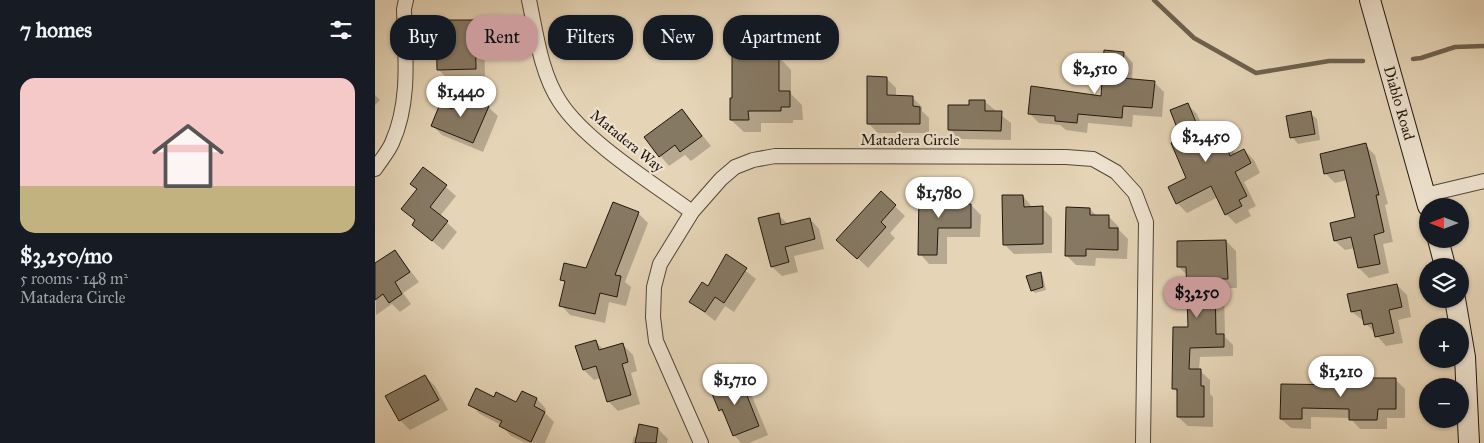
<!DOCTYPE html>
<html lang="en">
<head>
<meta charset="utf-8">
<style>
	:root { --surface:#171b24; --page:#20242c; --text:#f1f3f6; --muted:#9ea1a6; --accent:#c59692 }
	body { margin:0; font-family:"IM FELL Great Primer",serif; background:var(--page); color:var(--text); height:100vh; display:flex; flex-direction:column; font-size:19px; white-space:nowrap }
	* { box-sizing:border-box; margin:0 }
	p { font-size:16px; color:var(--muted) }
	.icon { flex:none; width:28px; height:28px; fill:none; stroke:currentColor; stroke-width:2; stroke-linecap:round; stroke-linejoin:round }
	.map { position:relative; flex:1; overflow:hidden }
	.drawer { display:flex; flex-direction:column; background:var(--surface); width:375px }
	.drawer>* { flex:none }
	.banner { position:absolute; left:15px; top:15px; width:475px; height:45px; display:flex; gap:10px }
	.needle { width:32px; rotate:270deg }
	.tools { position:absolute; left:1044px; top:198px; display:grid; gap:10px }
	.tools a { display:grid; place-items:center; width:50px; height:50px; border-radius:50%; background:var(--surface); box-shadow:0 1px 4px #0004; font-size:25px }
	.price { position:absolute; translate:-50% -42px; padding:0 11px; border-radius:18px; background:#fff; color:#222; font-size:16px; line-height:32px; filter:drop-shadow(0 1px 2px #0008) }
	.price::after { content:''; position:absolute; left:50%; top:30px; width:15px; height:11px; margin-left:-8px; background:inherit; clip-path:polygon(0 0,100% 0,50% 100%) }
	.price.selected { background:var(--accent); color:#111 }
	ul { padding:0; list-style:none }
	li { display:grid; align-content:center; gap:10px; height:265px; padding:0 20px }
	li span { display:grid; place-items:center; height:155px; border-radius:15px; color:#555 }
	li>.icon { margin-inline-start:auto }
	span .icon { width:90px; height:90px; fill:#fffc; stroke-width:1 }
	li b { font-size:21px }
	h2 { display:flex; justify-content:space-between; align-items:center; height:60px; padding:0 20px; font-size:21px }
	.chip { padding:0 18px; border-radius:20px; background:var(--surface); box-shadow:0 1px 4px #0004; font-size:18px; line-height:45px }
	.chip.selected { background:var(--accent); color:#111 }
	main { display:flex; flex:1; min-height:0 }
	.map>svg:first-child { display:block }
	.shadow { fill:#0003 }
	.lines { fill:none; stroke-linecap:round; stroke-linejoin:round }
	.stream { stroke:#6e614f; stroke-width:4.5 }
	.building { fill:#867964; stroke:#20160c }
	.street-casing { stroke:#514636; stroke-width:16 }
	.secondary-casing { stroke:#20160c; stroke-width:22 }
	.street { stroke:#eee3d0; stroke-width:14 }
	.secondary { stroke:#eee3d0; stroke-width:20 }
	.labels { text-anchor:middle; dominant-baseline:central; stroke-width:4.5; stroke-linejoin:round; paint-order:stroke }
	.street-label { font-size:15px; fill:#20160c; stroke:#eee3d0 }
</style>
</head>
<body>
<main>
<section class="drawer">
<h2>7 homes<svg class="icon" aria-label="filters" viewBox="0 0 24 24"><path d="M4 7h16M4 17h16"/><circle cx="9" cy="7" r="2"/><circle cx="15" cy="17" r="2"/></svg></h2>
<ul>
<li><span style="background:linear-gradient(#f6c9c9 70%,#c2b280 0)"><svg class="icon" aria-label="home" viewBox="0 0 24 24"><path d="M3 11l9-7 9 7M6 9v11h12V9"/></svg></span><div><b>$3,250/mo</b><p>5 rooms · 148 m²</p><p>Matadera Circle</p></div></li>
</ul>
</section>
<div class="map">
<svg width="1109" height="443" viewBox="0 0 1109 443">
	<rect width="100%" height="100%" fill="#e5d4b6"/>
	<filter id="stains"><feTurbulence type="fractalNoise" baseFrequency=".004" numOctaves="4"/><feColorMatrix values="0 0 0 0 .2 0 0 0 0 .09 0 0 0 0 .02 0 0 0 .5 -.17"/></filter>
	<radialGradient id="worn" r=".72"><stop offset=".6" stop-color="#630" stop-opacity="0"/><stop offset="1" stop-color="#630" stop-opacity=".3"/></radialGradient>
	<path class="shadow" d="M99,21L109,31L110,79H73L63,69Z
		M392,53L396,57H404L416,70V94L427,105L428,120H418V123H386V132H369L356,120L359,99Z
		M749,53L758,63L757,80L779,82L789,92L787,117L758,115L757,127L713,123L712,133L691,130L685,125L664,123L654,113L727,97Z
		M511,78L521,88V97H537L547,107V111L554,118V133H503L493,123Z
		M0,95L5,100L0,105Z
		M609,101L636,123V140L584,139L574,129L595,106Z
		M812,104L822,114L830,132L842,127L852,136L860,155L869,150L879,160L885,173L869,182L881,206L873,210L876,216L861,224L851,214L843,197L812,213L802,203L813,178L808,139Z
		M113,107L123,116L108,152L67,135L57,125L78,111Z
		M307,110L336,146L316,161L310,155L294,166L270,138Z
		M935,113L942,119L945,140L923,144L917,137Z
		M990,145L1000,155L1013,204L1010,205L1018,242L1008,244L1014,273L994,278L984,268L980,248L970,250L960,241L981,218L972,180L960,183L950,173Z
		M49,168L81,196L65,216L82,232L68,250L38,225L41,221L28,209L43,190L36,184Z
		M506,193L530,216L515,233L520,238L493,268L473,249Z
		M575,193L585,205H596L606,215L605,237H572V264H554L545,254Z
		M648,196L658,208H667L677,218V253L639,254L629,244Z
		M715,209L722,216L734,217L744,227V230L753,239L752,259L721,258L720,266L701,265L691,255Z
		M263,213L273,223L250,282L256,287L251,306L234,302L230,323L195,315L186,305L191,284L187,279L212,270Z
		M403,215L413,224L435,219L444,229L449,249L419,256L423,272L407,276L397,267Z
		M851,241L861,251L862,288H849L850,337L858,345V356L825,357L824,370L835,380V394L838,397V427L813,426L803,417V393L799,389L814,328L813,276L804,267Z
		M20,251L44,282L28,293L36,304L25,312L17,304L1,315L0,265Z
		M352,256L381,279L359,312L350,306L340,321L316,302L333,288Z
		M665,273L668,276L671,290L660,293L657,290Z
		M1022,285L1032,295L1036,317L1023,320L1028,343L1011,346L989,321L977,312L974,295Z
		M221,342L229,350L248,345L258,355L262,371L256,373L265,404L243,411L233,401L226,378L219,380L209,370L202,347Z
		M50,376L60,386L73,410L35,430L25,420Z
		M992,376L995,379H1020L1030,389V418H1012V429H985L975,418L936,417V429L916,428L906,419L907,385L975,387Z
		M364,379L374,389L393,435L374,443H366L359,435L351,417L345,410Z
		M147,392L162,399L171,409L170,413L179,422L170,443H151L136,436L126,425L105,414L95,404L120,399L142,404Z
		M283,429L293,439L292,443H257L259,436L262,437Z"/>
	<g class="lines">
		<path class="stream" d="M779,0L819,38L881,73L954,61H988
			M1038,59L1046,58L1080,47L1109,46"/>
	</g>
	<path class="building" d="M61,20H100L101,69L62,70Z
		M729,50L749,52L747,78L780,81L777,108L748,106L747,118L703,114L702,123L680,121V116L653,114L656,86L726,96Z
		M392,52V56H404V91H415V107H406V111H373L374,120H355V98H357V53Z
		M492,76L512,77V95L538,96V106L545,107V124H492Z
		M84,93L114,106L98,143L56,126L65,104L77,109Z
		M594,100H610V111H627L626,131L573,130V105H594Z
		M813,103L825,132L843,125L855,156L869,149L876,163L860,172L872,196L864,200L867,206L850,215L836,186L801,204L793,187L811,178L796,143L806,138L795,110Z
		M307,109L327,136L305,152L300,145L284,157L269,137Z
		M936,111L940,134L915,138L911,116Z
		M991,143L1004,195H1001L1009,232L999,235L1005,264L983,268L976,237L959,241L955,223L980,217L969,170L949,174L945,154Z
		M48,167L72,185L55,207L73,221L57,241L37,225L40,220L26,209L42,189L35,184Z
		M506,191L521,205L506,222L511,227L482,259L461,240Z
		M544,191L575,192V204H596V228H563L562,255H543Z
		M627,195H648L649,207L668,206V244L628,245Z
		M238,202L264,212L240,275L246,276L242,297L225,293L220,314L184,306L190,281L185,280L189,263L211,268Z
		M691,207L715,208V215H734V228H743V250L711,249V256H690Z
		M404,213L406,225L435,218L440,239L410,247L414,262L396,267L383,218Z
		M851,240L853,279H840L841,334H849V347L815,348L814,369H826V386H829V417H802V389H797L798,327H813L811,267H802V241Z
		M20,250L35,272L20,282L27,294L14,303L8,294L0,300V263Z
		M351,254L372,268L349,303L340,297L330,312L314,302L327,282L333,286Z
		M666,272L668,287L656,291L651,276Z
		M1022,284L1027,307L1014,310L1019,333L1000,337L997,323L989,325L986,310L976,312L972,294Z
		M221,340L224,350L248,343L253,362L247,364L256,395L232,402L221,366L208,370L200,346Z
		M974,374H992V378H1021V409H1003L1002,420H974V409L927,408V419H905L906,384L974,385Z
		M50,375L64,400L24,421L10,396Z
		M365,378L384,426L358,436L347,409L344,411L335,389Z
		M101,388L119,397L121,392L141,402L147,391L162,398L159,406L170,412L156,442L124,426L127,421L93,405Z
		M264,424L283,428L281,443H260Z"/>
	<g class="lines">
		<defs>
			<path id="street" d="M154,0C161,33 166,74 185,102C210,141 279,184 317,212
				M0,169C6,160 13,152 17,143C36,101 30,53 29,9L31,0
				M1050,195L1109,181
				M326,443L281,341L278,317L279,287L285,264L317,212L346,179L360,167L378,160L400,156L691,157L718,159L741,172L760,193L771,222L768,443"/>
			<path id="secondary" d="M995,0L1053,206
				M1063,239L1070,266
				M1080,299L1090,357L1094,443"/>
		</defs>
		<use href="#street" class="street-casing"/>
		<use href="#secondary" class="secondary-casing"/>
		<use href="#street" class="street"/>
		<use href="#secondary" class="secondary"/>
	</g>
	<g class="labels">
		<g class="street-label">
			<text transform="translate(1024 103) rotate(74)">Diablo Road</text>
			<text x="535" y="140">Matadera Circle</text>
			<text transform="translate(252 141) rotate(39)">Matadera Way</text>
		</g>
	</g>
	<rect width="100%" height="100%" filter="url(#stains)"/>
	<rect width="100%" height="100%" fill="url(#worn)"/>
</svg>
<div class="tools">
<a><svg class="needle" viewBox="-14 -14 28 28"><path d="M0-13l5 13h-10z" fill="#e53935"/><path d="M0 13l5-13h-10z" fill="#9ea1a6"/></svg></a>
<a><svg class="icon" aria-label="layers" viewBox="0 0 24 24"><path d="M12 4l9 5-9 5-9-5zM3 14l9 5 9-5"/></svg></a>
<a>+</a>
<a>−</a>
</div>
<b class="price" style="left:720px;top:95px">$2,510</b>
<b class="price" style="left:86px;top:118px">$1,440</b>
<b class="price" style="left:831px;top:163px">$2,450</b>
<b class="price" style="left:564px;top:219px">$1,780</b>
<b class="price selected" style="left:822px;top:319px">$3,250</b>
<b class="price" style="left:966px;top:398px">$1,210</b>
<b class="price" style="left:360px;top:406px">$1,710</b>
<div class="banner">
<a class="chip">Buy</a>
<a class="chip selected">Rent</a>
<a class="chip">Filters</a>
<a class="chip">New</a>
<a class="chip">Apartment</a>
</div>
</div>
</main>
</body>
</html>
